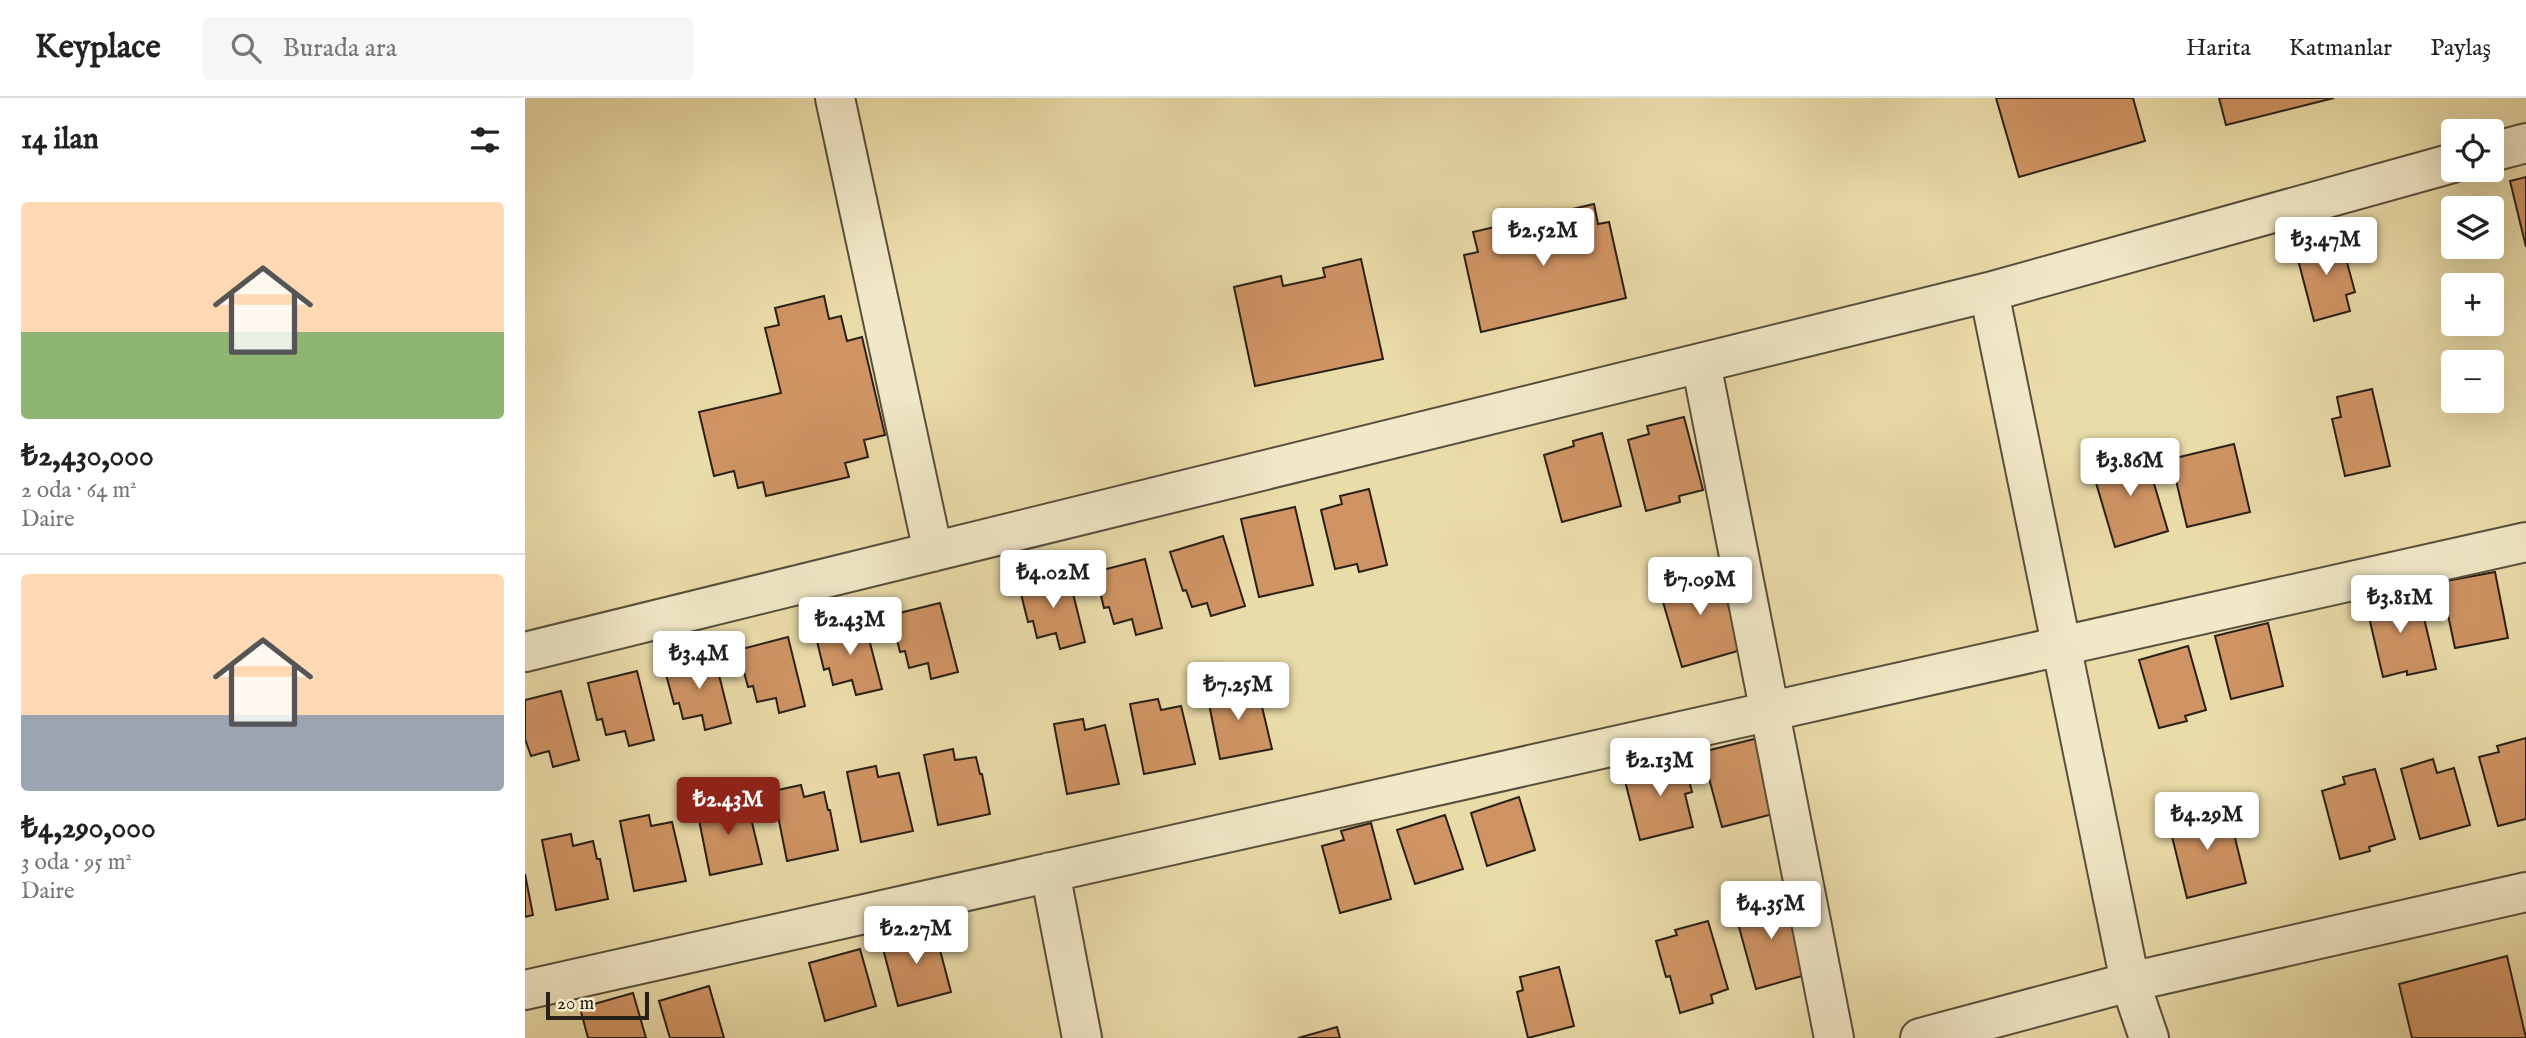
<!DOCTYPE html>
<html lang="tr">
<head>
<meta charset="utf-8">
<style>
	:root { --surface:#fff; --page:#f6f6f6; --text:#222; --muted:#767676; --line:#e0e0e0; --accent:#8f2418 }
	body { margin:0; font-family:"IM FELL English",serif; background:var(--page); color:var(--text); height:100vh; display:flex; flex-direction:column; font-size:26px; white-space:nowrap }
	* { box-sizing:border-box; margin:0 }
	p { font-size:23px; color:var(--muted) }
	.icon { flex:none; width:38px; height:38px; fill:none; stroke:currentColor; stroke-width:2; stroke-linecap:round; stroke-linejoin:round }
	.map { position:relative; flex:1; overflow:hidden }
	.details { display:flex; flex-direction:column; background:var(--surface); width:525px }
	.details>* { flex:none }
	.tools { position:absolute; left:1916px; top:21px; display:grid; gap:14px }
	.tools a { display:grid; place-items:center; width:63px; height:63px; border-radius:7px; background:var(--surface); box-shadow:0 7px 28px #0002; font-size:35px }
	.scale { position:absolute; left:21px; bottom:18px; width:103px; box-sizing:border-box; padding-left:7px; border:4px solid #292017; border-top:0; font-size:19px; line-height:24px; white-space:nowrap; color:#292017; -webkit-text-stroke:5px #f1e8c7; paint-order:stroke }
	.price { position:absolute; translate:-50% -60px; padding:0 16px; border-radius:7px; background:#fff; color:#222; font-size:23px; line-height:46px; filter:drop-shadow(0 2px 4px #0008) }
	.price::after { content:''; position:absolute; left:50%; top:42px; width:21px; height:16px; margin-left:-10px; background:inherit; clip-path:polygon(0 0,100% 0,50% 100%) }
	.price.current { background:var(--accent); color:#fff }
	ul { padding:0; list-style:none }
	li { display:grid; align-content:center; gap:14px; height:371px; padding:0 21px }
	li+li { border-top:2px solid var(--line) }
	li span { display:grid; place-items:center; height:217px; border-radius:7px; color:#555 }
	li>.icon { margin-inline-start:auto }
	span .icon { width:126px; height:126px; fill:#fffc; stroke-width:1 }
	li b { font-size:30px }
	h2 { display:flex; justify-content:space-between; align-items:center; height:84px; padding:0 21px; font-size:30px }
	header { display:flex; align-items:center; gap:42px; box-sizing:border-box; height:98px; padding:0 35px; background:var(--surface); border-bottom:2px solid var(--line) }
	header strong { font-size:33px }
	nav { display:flex; gap:38px; margin-inline-start:auto; font-size:24px }
	.search { width:490px; height:63px; background:var(--page); display:flex; align-items:center; gap:18px; box-sizing:border-box; padding:0 24px; border-radius:7px; color:var(--muted); font-size:26px }
	main { display:flex; flex:1; min-height:0 }
	.map>svg:first-child { display:block }
	.building { fill:#d09464; stroke:#292017; stroke-width:2 }
	.lines { fill:none; stroke-linecap:round; stroke-linejoin:round }
	.minor-casing { stroke:#594f3c; stroke-width:42 }
	.minor { stroke:#f1e8c7; stroke-width:38 }
</style>
</head>
<body>
<header>
<strong>Keyplace</strong>
<div class="search"><svg class="icon" aria-label="search" viewBox="0 0 24 24"><circle cx="10" cy="10" r="6"/><path d="M15 15l6 6"/></svg>Burada ara</div>
<nav><a>Harita</a><a>Katmanlar</a><a>Paylaş</a></nav>
</header>
<main>
<section class="details">
<h2>14 ilan<svg class="icon" aria-label="filters" viewBox="0 0 24 24"><path d="M4 7h16M4 17h16"/><circle cx="9" cy="7" r="2"/><circle cx="15" cy="17" r="2"/></svg></h2>
<ul>
<li><span style="background:linear-gradient(#ffd9b3 60%,#8fb573 0)"><svg class="icon" aria-label="home" viewBox="0 0 24 24"><path d="M3 11l9-7 9 7M6 9v11h12V9"/></svg></span><div><b>₺2,430,000</b><p>2 oda · 64 m²</p><p>Daire</p></div></li>
<li><span style="background:linear-gradient(#ffd9b3 65%,#9aa5b1 0)"><svg class="icon" aria-label="home" viewBox="0 0 24 24"><path d="M3 11l9-7 9 7M6 9v11h12V9"/></svg></span><div><b>₺4,290,000</b><p>3 oda · 95 m²</p><p>Daire</p></div></li>
</ul>
</section>
<div class="map">
<svg width="2001" height="940" viewBox="0 0 2001 940">
	<rect width="100%" height="100%" fill="#eadca9"/>
	<filter id="stains"><feTurbulence type="fractalNoise" baseFrequency=".00286" numOctaves="4"/><feColorMatrix values="0 0 0 0 .2 0 0 0 0 .09 0 0 0 0 .02 0 0 0 .5 -.17"/></filter>
	<radialGradient id="worn" r=".72"><stop offset=".6" stop-color="#630" stop-opacity="0"/><stop offset="1" stop-color="#630" stop-opacity=".3"/></radialGradient>
	<path class="building" d="M1471,0H1608L1620,43L1494,79Z
		M1694,0H1809L1701,27Z
		M2001,79V149L1985,83Z
		M1069,106L1073,126L1084,124L1101,200L956,234L939,157L953,154L948,134Z
		M1814,135L1830,194L1821,197L1825,213L1789,223L1771,154L1791,149L1789,142Z
		M836,161L858,261L730,288L709,189L756,178L758,188L800,179L798,170Z
		M299,198L304,221L316,218L322,243L337,239L360,337L339,342L343,359L320,365L324,379L241,398L238,384L213,390L209,373L189,378L174,314L256,295L240,230L254,227L250,210Z
		M1847,291L1865,368L1820,378L1807,321L1816,319L1812,299Z
		M1159,319L1178,392L1154,398L1155,404L1121,413L1103,342L1124,336L1122,328Z
		M1077,335L1096,408L1037,424L1019,357L1049,348L1048,343Z
		M1709,346L1725,414L1662,429L1646,361Z
		M1619,352L1643,433L1590,449L1566,368Z
		M844,391L862,467L834,474L832,466L810,471L796,412L817,406L815,398Z
		M770,409L788,487L734,499L716,421Z
		M698,438L720,508L686,518L682,505L667,509L661,492L658,493L645,454Z
		M620,461L637,530L611,537L607,521L589,526L584,509L579,510L570,474Z
		M1193,470L1216,552L1157,569L1133,487Z
		M1970,474L1983,540L1930,550L1916,484Z
		M543,475L560,544L535,551L531,535L512,540L508,523L503,524L494,488Z
		M1886,492L1893,522L1899,520L1911,571L1882,577V573L1858,579L1840,502Z
		M415,505L433,574L406,581L403,565L384,570L380,553L375,554L366,517Z
		M339,522L357,591L331,597L327,582L308,587L304,570L299,572L290,535Z
		M1743,525L1758,588L1706,601L1690,538Z
		M263,539L280,608L254,615L251,600L232,604L228,588L223,589L213,552Z
		M1663,548L1681,612L1660,618L1662,623L1634,630L1614,562Z
		M189,557L206,625L180,632L177,617L158,621L154,605L149,606L139,569Z
		M112,573L129,642L104,648L100,633L81,637L77,621L72,622L63,585Z
		M710,585L713,597L733,592L747,651L695,661L681,591Z
		M36,593L54,662L28,669L24,653L6,658L0,641V602Z
		M633,601L636,612L656,608L670,666L619,676L605,606Z
		M558,621L560,632L580,627L594,686L542,696L529,626Z
		M1233,640L1252,715L1197,729L1177,654Z
		M2001,640V721L1973,728L1954,659L1974,654L1972,648Z
		M428,651L430,662L451,659L455,676H457L465,716L413,727L399,657Z
		M1158,659L1167,694L1160,696L1168,729L1115,742L1099,679L1116,674L1115,670Z
		M1908,661L1912,675L1929,670L1945,727L1895,741L1876,671Z
		M351,668L353,679L374,675L388,733L336,744L322,674Z
		M1850,671L1870,741L1844,749L1845,753L1815,761L1797,693L1820,686L1818,679Z
		M276,687L279,699L299,694L303,712H305L313,752L262,763L248,693Z
		M994,699L1010,752L962,768L946,715Z
		M200,701L202,712L223,708L237,766L185,777L171,707Z
		M1702,707L1721,785L1662,800L1643,722Z
		M124,717L126,728L147,724L161,783L109,793L95,723Z
		M920,717L938,771L890,786L872,732Z
		M846,725L866,801L815,815L797,748L819,742L816,733Z
		M46,736L48,748L68,743L72,761H75L83,801L31,812L17,742Z
		M0,776L8,817L0,819Z
		M1262,796L1284,876L1231,891L1209,811Z
		M1183,823L1203,891L1186,897L1188,905L1155,915L1145,878L1141,879L1131,843L1152,837L1150,832Z
		M409,829L426,894L373,908L356,843Z
		M335,851L351,908L300,923L284,865Z
		M1982,858L2001,940H1887L1874,886Z
		M1034,869L1049,928L1003,940L992,894L998,892L995,879Z
		M184,888L199,940H145L134,903Z
		M108,895L121,940H63L55,910Z
		M812,929L815,940H773Z"/>
	<g class="lines">
		<defs>
			<path id="minor" d="M310,0L408,454
				M1967,54L2001,45
				M1464,194L1605,884L1624,940
				M1176,265L1309,940
				M0,554L1464,194L1928,65
				M525,774L557,940
				M0,892L2001,444
				M1395,940L1605,884L2001,794"/>
		</defs>
		<use href="#minor" class="minor-casing"/>
		<use href="#minor" class="minor"/>
	</g>
	<rect width="100%" height="100%" filter="url(#stains)"/>
	<rect width="100%" height="100%" fill="url(#worn)"/>
</svg>
<div class="tools">
<a><svg class="icon" aria-label="locate" viewBox="0 0 24 24"><circle cx="12" cy="12" r="6"/><path d="M12 2v4M12 18v4M2 12h4M18 12h4"/></svg></a>
<a><svg class="icon" aria-label="layers" viewBox="0 0 24 24"><path d="M12 4l9 5-9 5-9-5zM3 14l9 5 9-5"/></svg></a>
<a>+</a>
<a>−</a>
</div>
<div class="scale">20 m</div>
<b class="price" style="left:1018px;top:170px">₺2.52M</b>
<b class="price" style="left:1801px;top:179px">₺3.47M</b>
<b class="price" style="left:1605px;top:400px">₺3.86M</b>
<b class="price" style="left:528px;top:512px">₺4.02M</b>
<b class="price" style="left:1175px;top:519px">₺7.09M</b>
<b class="price" style="left:1875px;top:537px">₺3.81M</b>
<b class="price" style="left:325px;top:559px">₺2.43M</b>
<b class="price" style="left:174px;top:593px">₺3.4M</b>
<b class="price" style="left:713px;top:624px">₺7.25M</b>
<b class="price" style="left:1135px;top:700px">₺2.13M</b>
<b class="price current" style="left:203px;top:739px">₺2.43M</b>
<b class="price" style="left:1682px;top:754px">₺4.29M</b>
<b class="price" style="left:1246px;top:843px">₺4.35M</b>
<b class="price" style="left:391px;top:868px">₺2.27M</b>
</div>
</main>
</body>
</html>
